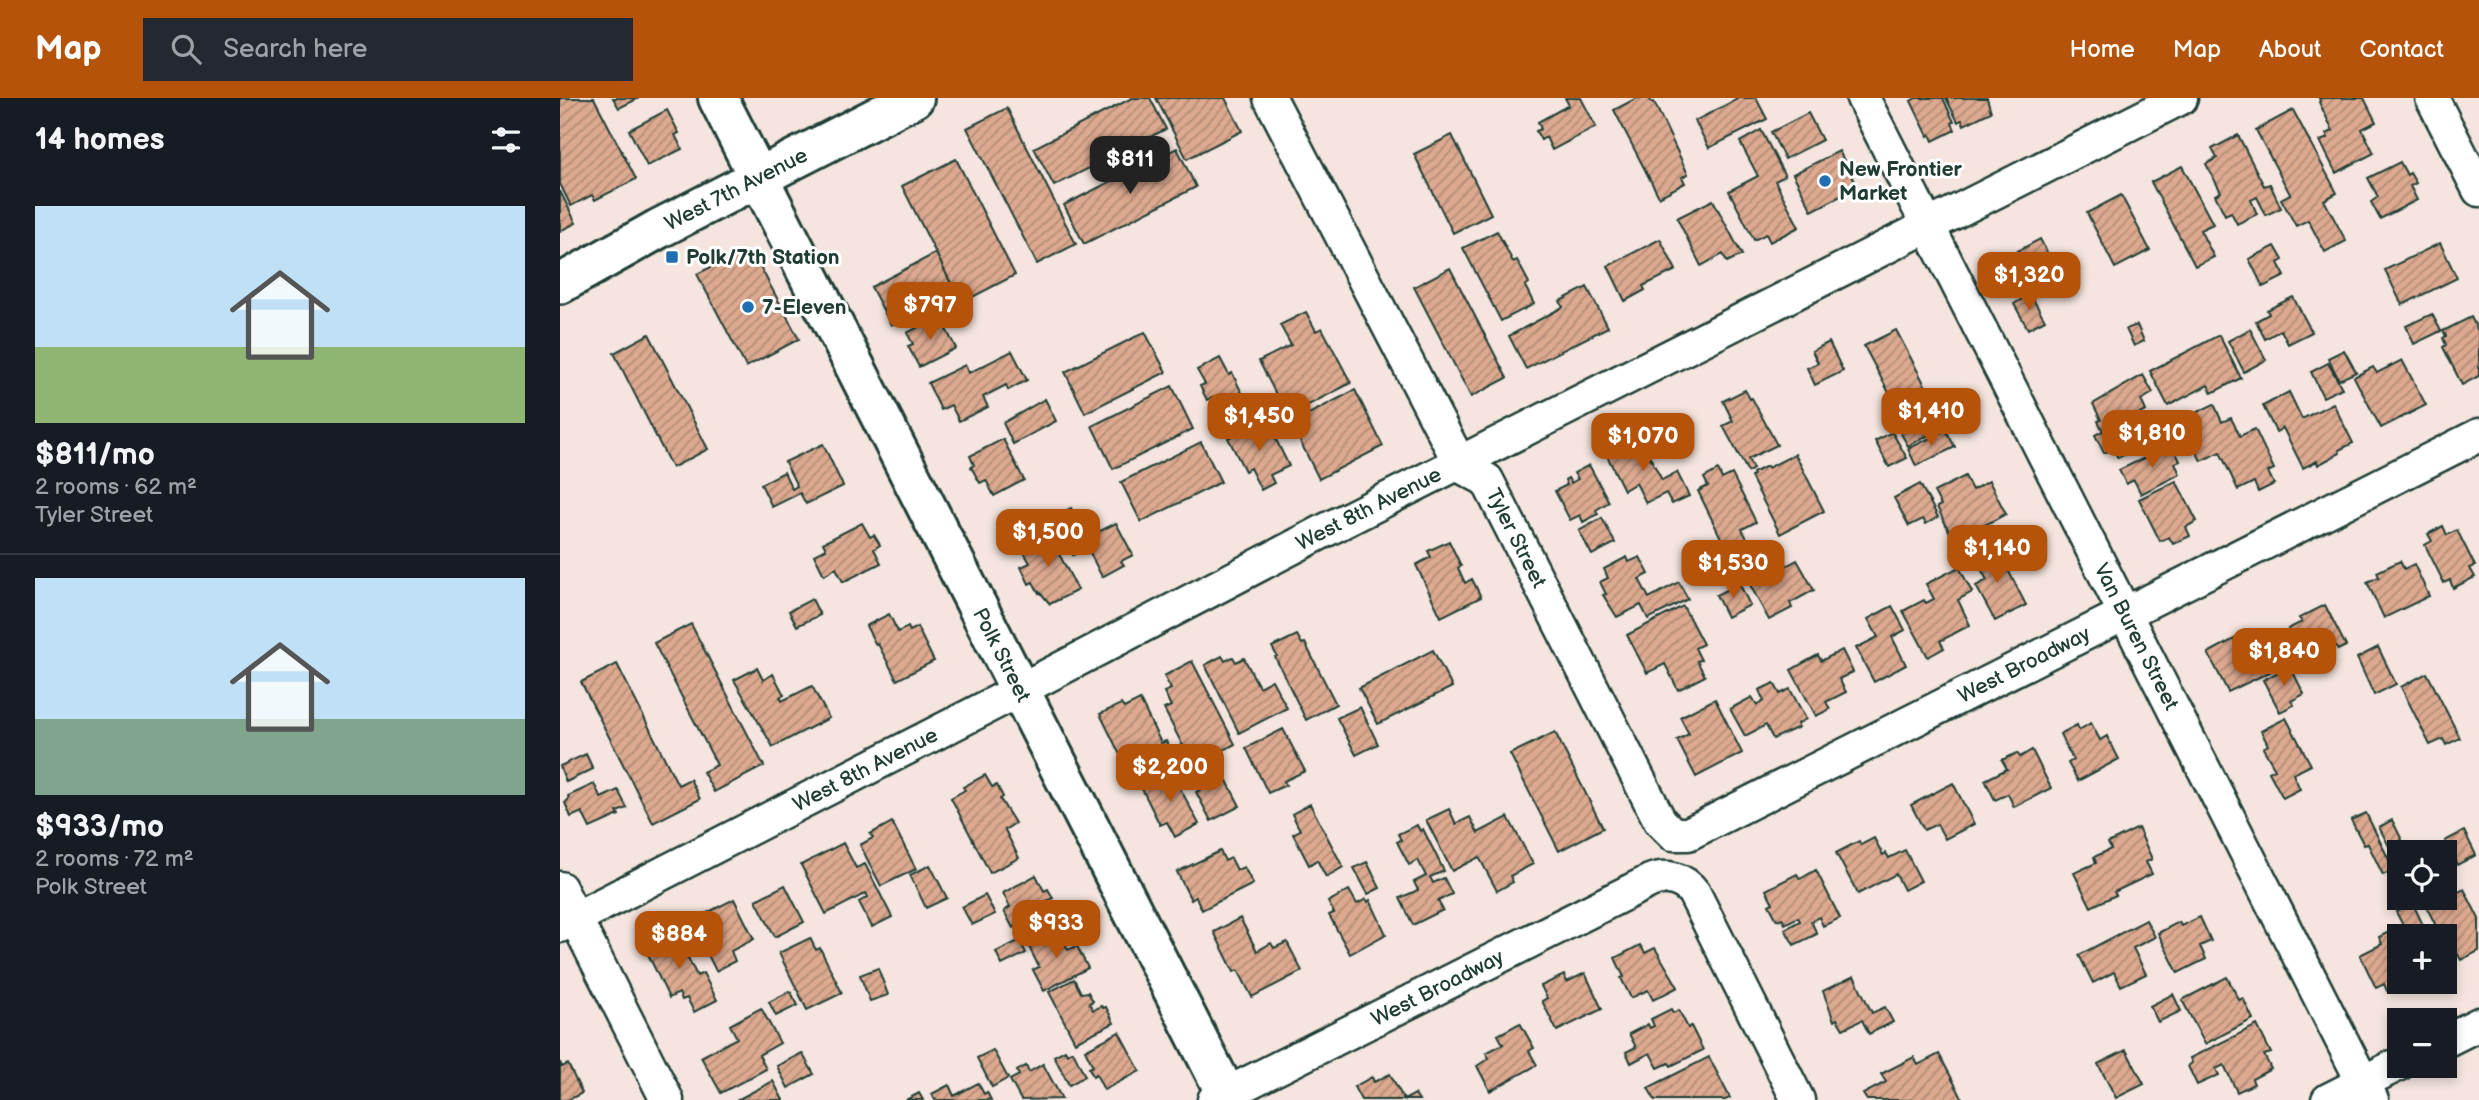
<!DOCTYPE html>
<html lang="en">
<head>
<meta charset="utf-8">
<style>
	:root { --surface:#171b24; --page:#242831; --text:#f1f3f6; --muted:#9ea1a6; --line:#363941; --accent:#b45309 }
	body { margin:0; font-family:"Balsamiq Sans",sans-serif; background:var(--page); color:var(--text); height:100vh; display:flex; flex-direction:column; font-size:26px; white-space:nowrap }
	* { box-sizing:border-box; margin:0 }
	p { font-size:23px; color:var(--muted) }
	.icon { flex:none; width:38px; height:38px; fill:none; stroke:currentColor; stroke-width:2; stroke-linecap:round; stroke-linejoin:round }
	.map { position:relative; flex:1; overflow:hidden }
	.details { display:flex; flex-direction:column; background:var(--surface); width:560px }
	.details>* { flex:none }
	.controls { position:absolute; left:1827px; top:742px; display:grid; gap:14px }
	.controls a { display:grid; place-items:center; width:70px; height:70px; border-radius:0px; background:var(--surface); box-shadow:0 4px 10px #0003; font-size:35px }
	.price { position:absolute; translate:-50% -60px; padding:0 16px; border-radius:14px; background:var(--accent); color:#fff; font-size:23px; line-height:46px; filter:drop-shadow(0 2px 4px #0008) }
	.price::after { content:''; position:absolute; left:50%; top:42px; width:21px; height:16px; margin-left:-10px; background:inherit; clip-path:polygon(0 0,100% 0,50% 100%) }
	.price.on { background:#222; color:#fff }
	ul { padding:0; list-style:none }
	li { display:grid; align-content:center; gap:14px; height:371px; padding:0 35px }
	li+li { border-top:2px solid var(--line) }
	li span { display:grid; place-items:center; height:217px; border-radius:0px; color:#555 }
	li>.icon { margin-inline-start:auto }
	span .icon { width:126px; height:126px; fill:#fffc; stroke-width:1 }
	li b { font-size:30px }
	h2 { display:flex; justify-content:space-between; align-items:center; height:84px; padding:0 35px; font-size:30px }
	header { display:flex; align-items:center; gap:42px; box-sizing:border-box; height:98px; padding:0 35px; background:var(--accent); color:#fff }
	header strong { font-size:33px }
	nav { display:flex; gap:38px; margin-inline-start:auto; font-size:24px }
	.search { width:490px; height:63px; background:var(--page); display:flex; align-items:center; gap:18px; box-sizing:border-box; padding:0 24px; border-radius:0px; color:var(--muted); font-size:26px }
	main { display:flex; flex:1; min-height:0 }
	.map>svg:first-child { display:block }
	.building { fill:url(#building-hatch); stroke:#1f3d34; stroke-width:2 }
	.lines { fill:none; stroke-linecap:round; stroke-linejoin:round }
	.street-casing { stroke:#1f3d34; stroke-width:37 }
	.secondary-casing { stroke:#1f3d34; stroke-width:44 }
	.primary-casing { stroke:#1f3d34; stroke-width:44 }
	.street { stroke:#fff; stroke-width:32 }
	.secondary { stroke:#fff; stroke-width:38 }
	.primary { stroke:#fff; stroke-width:38 }
	.poi-dot { fill:#1f6fb2; stroke:#fff; stroke-width:2.5 }
	.labels { text-anchor:middle; dominant-baseline:central; stroke-width:6; stroke-linejoin:round; paint-order:stroke }
	.poi-label { font-size:21px; font-weight:bold; fill:#1f3d34; stroke:#fff; text-anchor:start }
	.street-label { font-size:21px; fill:#1f3d34; stroke:#fff }
</style>
</head>
<body>
<header>
<strong>Map</strong>
<div class="search"><svg class="icon" aria-label="search" viewBox="0 0 24 24"><circle cx="10" cy="10" r="6"/><path d="M15 15l6 6"/></svg>Search here</div>
<nav><a>Home</a><a>Map</a><a>About</a><a>Contact</a></nav>
</header>
<main>
<section class="details">
<h2>14 homes<svg class="icon" aria-label="filters" viewBox="0 0 24 24"><path d="M4 7h16M4 17h16"/><circle cx="9" cy="7" r="2"/><circle cx="15" cy="17" r="2"/></svg></h2>
<ul>
<li><span style="background:linear-gradient(#bfe0f5 65%,#8fb573 0)"><svg class="icon" aria-label="home" viewBox="0 0 24 24"><path d="M3 11l9-7 9 7M6 9v11h12V9"/></svg></span><div><b>$811/mo</b><p>2 rooms · 62 m²</p><p>Tyler Street</p></div></li>
<li><span style="background:linear-gradient(#bfe0f5 65%,#7fa58c 0)"><svg class="icon" aria-label="home" viewBox="0 0 24 24"><path d="M3 11l9-7 9 7M6 9v11h12V9"/></svg></span><div><b>$933/mo</b><p>2 rooms · 72 m²</p><p>Polk Street</p></div></li>
</ul>
</section>
<div class="map">
<svg width="1919" height="1002" viewBox="0 0 1919 1002">
	<defs>
		<pattern id="building-hatch" width="6" height="6" patternUnits="userSpaceOnUse" patternTransform="scale(1.75)"><rect width="6" height="6" fill="#dda990"/><path d="M-1 1l2-2M0 6l6-6M5 7l2-2" fill="none" stroke="#b38b76"/></pattern>
	</defs>
	<rect width="100%" height="100%" fill="#f5e5de"/>
	<filter id="ink" filterUnits="userSpaceOnUse"><feTurbulence type="fractalNoise" baseFrequency=".0143" numOctaves="2"/><feDisplacementMap in="SourceGraphic" scale="14" xChannelSelector="R" yChannelSelector="G"/><feConvolveMatrix kernelMatrix="1 2 1 2 8 2 1 2 1" color-interpolation-filters="sRGB"/></filter>
	<g filter="url(#ink)">
		<path class="building" d="M0,0H34L76,81L35,102L32,97L11,108L0,86Z
			M53,0H79L59,10Z
			M572,0H590L606,31L494,88L474,50Z
			M596,0H665L682,33L627,61Z
			M1005,0H1021L1036,29L992,52L986,39L981,42L976,33L981,31L978,24L1009,7Z
			M1077,0H1089L1092,5L1094,4L1128,76L1122,79L1125,85L1099,99L1054,12Z
			M1179,0H1196L1207,21L1149,50L1135,23Z
			M1356,0H1383L1394,24L1392,25L1395,32L1373,43L1370,36L1368,38L1351,3Z
			M1386,0H1427L1431,14L1404,27L1402,22L1398,24Z
			M1759,0H1804L1816,24L1802,31L1814,55L1776,75L1760,43L1768,40L1766,36L1773,33L1759,4L1760,3Z
			M447,10L516,146L477,166L407,30Z
			M107,12L119,35L115,37L122,51L87,68L69,32Z
			M1733,12L1777,95L1764,102L1786,143L1765,154L1748,122L1736,128L1721,101L1730,96L1696,32Z
			M1248,15L1262,42L1225,61L1211,34Z
			M1201,32L1225,78L1215,83L1239,129L1210,144L1206,136L1194,142L1169,93L1198,78L1180,44Z
			M892,37L931,116L893,135L854,56Z
			M1678,37L1704,88L1710,86L1721,110L1706,117L1697,99L1691,102L1697,116L1677,126L1671,114L1665,117L1655,97L1661,94L1646,66L1657,60L1652,51Z
			M617,50L636,89L524,146L504,107Z
			M1279,53L1298,89L1252,113L1233,76Z
			M396,61L455,177L401,205L342,88Z
			M1840,64L1847,77L1850,75L1856,85L1850,88L1857,102L1820,121L1811,104L1818,99L1808,80Z
			M1622,68L1653,126L1640,132L1654,159L1635,168L1591,84Z
			M0,93L16,125L0,133Z
			M1561,97L1590,152L1555,170L1527,115Z
			M1153,102L1182,157L1167,164L1163,156L1141,168L1117,120Z
			M937,133L953,164L957,162L969,185L965,188L974,206L941,223L903,150Z
			M1100,141L1116,172L1083,188L1085,192L1065,203L1048,168Z
			M1480,141L1497,173L1473,185L1456,154Z
			M1880,145L1897,180L1842,207L1825,172Z
			M1715,148L1723,162L1718,165L1725,178L1703,189L1689,161Z
			M179,155L184,165L195,159L239,241L186,269L137,176Z
			M376,155L395,194L331,227L311,189Z
			M890,170L947,280L911,299L854,189Z
			M1027,189L1048,229L966,271L949,238L1003,209L1000,203Z
			M1470,196L1485,222L1468,231L1454,206Z
			M1733,199L1752,234L1728,246L1721,232L1705,241L1696,223L1709,216L1707,212Z
			M746,214L756,233L762,230L791,285L727,318L699,263L731,247L720,227Z
			M1872,216L1881,233L1854,246L1846,228Z
			M379,218L396,250L359,269L348,248L353,246L347,235Z
			M1911,219L1919,235V278L1902,287L1883,249L1886,247L1883,240L1886,238L1883,233Z
			M1577,227L1584,243L1574,248L1566,231Z
			M1690,231L1706,262L1684,274L1668,243Z
			M1336,232L1375,306L1354,317L1357,320L1375,311L1384,329L1348,348L1335,325L1343,321L1304,248Z
			M585,234L606,274L525,315L505,274Z
			M89,236L148,351L112,370L54,255Z
			M1659,237L1681,280L1652,295L1648,287L1608,308L1590,273Z
			M1269,244L1283,273L1255,287L1247,270L1258,265L1252,253Z
			M1784,252L1796,274L1779,282L1768,260Z
			M452,253L467,282L448,292L446,287L423,299L428,309L399,323L391,307L381,312L368,285L405,267L409,275Z
			M660,260L669,277L672,275L683,297L657,310L652,299L647,302L640,288L645,286L637,272Z
			M1842,262L1866,307L1821,330L1794,279L1813,269L1817,275Z
			M1768,265L1782,290L1763,299L1751,274Z
			M1583,277L1593,295L1581,302L1586,313L1579,316L1587,330L1594,326L1601,338L1558,360L1553,351L1544,355L1535,337L1543,333L1538,323L1541,322L1533,306Z
			M612,288L633,331L553,371L532,328Z
			M795,292L823,348L759,381L731,325Z
			M1185,292L1190,301L1192,300L1217,347L1188,361L1193,371L1188,374L1163,328L1173,323L1163,303Z
			M1729,294L1742,321L1773,305L1793,345L1779,352L1780,355L1758,367L1757,363L1743,370L1723,330L1716,334L1703,308Z
			M485,301L496,323L453,346L443,325Z
			M1654,306L1662,324L1671,320L1680,338L1695,331L1714,371L1708,374L1714,386L1698,394L1694,384L1678,392L1660,354L1641,363L1621,322Z
			M706,321L729,368L710,377L714,385L701,392L690,370L685,373L668,340Z
			M1386,332L1395,349L1356,368L1348,351Z
			M1332,334L1347,360L1329,369L1315,343Z
			M443,341L464,382L434,398L426,382L420,385L411,369L414,367L410,358Z
			M1059,341L1064,351L1081,342L1102,382L1117,374L1129,398L1112,406L1106,395L1086,405L1076,385L1064,392L1043,350Z
			M641,344L661,384L581,424L561,384Z
			M263,346L283,388L246,406L240,395L212,409L201,386L224,374L232,391L237,388L225,364Z
			M1612,347L1620,363L1615,365L1620,376L1581,396L1574,382L1566,386L1559,372Z
			M1235,356L1264,413L1220,436L1191,379L1194,377L1193,375L1207,368L1208,370Z
			M1029,367L1049,404L1036,412L1038,416L1023,424L1020,417L1010,422L995,393L1007,387L1005,382L1008,380L1011,385L1018,381L1014,375Z
			M1158,372L1162,381L1172,376L1196,424L1182,431L1191,448L1165,461L1156,443L1161,440L1138,393L1148,388L1144,380Z
			M1405,378L1412,392L1429,383L1446,416L1394,443L1377,409L1381,407L1374,394Z
			M1616,383L1637,423L1626,429L1630,438L1613,446L1609,439L1600,443L1579,401Z
			M1360,386L1378,419L1366,426L1363,421L1349,428L1334,400Z
			M511,410L526,440L556,425L573,457L561,463L564,467L542,479L527,449L513,457L493,419Z
			M1042,420L1055,445L1032,457L1019,433Z
			M302,425L310,439L314,437L320,447L314,451L321,465L283,484L276,470L264,477L254,457L266,451L263,445Z
			M1883,428L1887,437L1897,432L1915,468L1910,470L1915,479L1893,490L1890,482L1884,485L1865,447L1872,443L1868,436Z
			M493,433L503,452L498,454L518,492L490,506L480,494L479,495L473,484L469,486L461,469L470,465L461,449Z
			M889,443L901,468L898,470L905,485L912,481L921,499L881,519L856,467L871,459L868,453Z
			M1428,445L1438,464L1443,462L1466,507L1435,523L1416,488L1427,482L1412,454Z
			M1067,459L1069,464L1080,459L1089,476L1079,481L1089,500L1119,484L1128,501L1088,521L1081,507L1057,519L1043,497L1046,496L1040,484L1048,480L1044,471Z
			M1237,462L1254,492L1230,505L1232,510L1209,522L1183,474L1197,467L1199,471L1212,464L1217,473Z
			M1840,463L1844,471L1854,466L1869,498L1824,520L1807,484L1819,479L1817,474Z
			M1399,469L1412,494L1398,502L1410,527L1380,543L1384,550L1368,559L1343,513L1364,502L1366,505L1374,501L1366,486Z
			M1179,485L1190,507L1167,519L1156,497Z
			M252,501L260,517L237,528L229,513Z
			M1765,507L1786,548L1778,552L1776,548L1745,564L1728,531L1742,524L1739,520Z
			M1123,508L1143,546L1135,550L1141,562L1137,563L1145,578L1118,592L1105,566L1087,575L1067,537Z
			M1332,508L1345,532L1332,539L1346,567L1314,584L1296,550L1318,539L1308,521Z
			M329,516L338,534L348,529L350,533L357,529L374,563L337,582L318,546L316,547L306,528Z
			M131,526L204,668L154,694L143,674L157,667L94,545Z
			M737,537L742,546L745,545L776,606L746,622L715,559L717,558L712,549Z
			M1695,537L1702,553L1707,552L1716,571L1668,594L1648,555L1676,540L1679,545Z
			M1818,549L1836,586L1814,597L1797,560Z
			M873,552L892,589L818,626L799,590Z
			M1282,552L1293,574L1279,581L1286,594L1266,604L1270,611L1256,618L1231,572L1258,557L1261,563Z
			M662,558L665,563L673,559L676,564L684,560L699,589L712,582L727,610L679,635L645,567Z
			M632,563L675,646L626,672L615,652L623,648L604,611L611,608L604,594L611,591L604,578Z
			M57,566L118,687L130,681L140,701L93,725L21,584Z
			M1730,568L1744,596L1731,603L1734,607L1720,614L1703,582Z
			M197,570L203,582L213,576L224,597L220,599L222,603L252,588L269,620L213,649L174,582Z
			M1867,575L1900,640L1886,647L1883,641L1870,647L1841,589Z
			M1214,585L1220,596L1230,591L1246,621L1237,626L1239,629L1213,641L1206,627L1185,638L1170,611L1192,599L1197,607L1204,603L1199,592Z
			M1155,601L1182,655L1136,679L1117,642L1129,636L1120,619Z
			M580,602L601,645L606,643L617,666L594,677L583,654L563,663L540,616L561,606L564,610Z
			M800,609L818,646L796,657L777,620Z
			M1726,620L1751,667L1733,676L1740,691L1723,700L1709,674L1715,671L1703,650L1708,647L1701,633Z
			M1531,625L1540,642L1547,638L1559,661L1518,683L1508,665L1513,662L1500,636L1517,627L1519,632Z
			M723,631L745,673L724,683L726,687L708,695L686,650Z
			M995,634L1043,730L999,753L950,656Z
			M1472,652L1491,690L1454,709L1448,696L1435,702L1425,682L1447,671L1442,662L1457,655L1460,659Z
			M26,656L33,671L6,684L0,668Z
			M611,673L639,726L615,739L607,724L600,727L581,689Z
			M425,677L432,689L437,687L443,699L440,701L455,725L445,732L459,760L430,775L391,700L405,692L403,689Z
			M665,679L680,708L651,723L636,694Z
			M1393,685L1414,726L1385,741L1377,726L1364,732L1351,707Z
			M34,686L41,700L58,692L67,710L57,714L59,717L30,730L22,714L11,719L5,705L9,701L8,698Z
			M750,706L783,769L766,779L757,762L749,767L733,736L740,732L732,716Z
			M889,711L896,726L910,719L918,735L948,719L973,766L950,778L953,784L937,793L919,759L892,773L866,722Z
			M1806,715L1834,772L1823,777L1808,746L1804,747L1791,722Z
			M1832,722L1844,746L1831,752L1819,729Z
			M332,724L356,771L321,788L300,747L313,740L310,736Z
			M857,727L860,733L863,731L884,773L870,779L873,785L884,780L892,796L878,803L883,812L853,827L840,800L858,792L854,784L866,778L858,762L849,767L837,744L841,742L838,736Z
			M1578,730L1592,761L1586,764L1592,776L1554,794L1556,797L1531,809L1514,775L1536,765L1534,759L1551,751L1548,745Z
			M1904,733L1916,757L1897,767L1885,743Z
			M1314,740L1323,757L1326,755L1329,760L1345,752L1361,783L1344,792L1336,776L1298,796L1276,755L1299,743L1301,747Z
			M283,745L296,770L305,766L332,819L312,829L299,804L308,799L306,795L266,816L241,767Z
			M660,753L665,763L671,760L677,772L684,769L693,786L642,812L636,799L631,802L617,774Z
			M807,764L820,790L808,796L794,770Z
			M370,767L387,800L366,810L350,777Z
			M1256,772L1280,820L1263,828L1259,819L1251,823L1257,836L1234,847L1225,831L1240,823L1238,819L1225,826L1222,820L1217,822L1209,807L1213,805L1206,792L1237,776L1240,781Z
			M476,777L484,793L488,791L493,800L487,803L495,817L470,830L466,823L453,830L444,813L450,809L443,795Z
			M225,787L244,824L215,839L196,802Z
			M1904,791L1919,821V853L1901,862L1896,853L1890,856L1885,845V838H1881L1867,810Z
			M789,792L797,806L806,801L808,804L810,802L826,836L790,856L769,817L774,815L768,804Z
			M425,797L435,816L412,827L402,809Z
			M174,801L194,841L171,853L175,863L156,873L131,823Z
			M1853,806L1864,829L1848,837L1836,814Z
			M1640,819L1651,843L1640,848L1646,861L1618,875L1598,835L1619,824L1621,828Z
			M680,820L697,853L711,845L714,850L727,844L742,873L692,899L678,872L674,874L654,834Z
			M1586,822L1595,839L1573,850L1586,876L1561,888L1554,874L1533,885L1519,857Z
			M505,830L510,840L504,843L508,852L517,848L528,870L484,893L473,872L479,869L469,849Z
			M114,831L137,878L143,875L157,902L134,914L127,900L122,902L119,895L109,900L83,846Z
			M1835,831L1839,838L1842,837L1843,838H1839V884H1846L1827,893L1824,886L1816,890L1800,857L1822,846L1819,839Z
			M250,840L256,852L260,850L282,895L247,912L219,855Z
			M460,842L466,855L442,867L436,854Z
			M1080,847L1085,855L1095,850L1118,889L1093,902L1088,892L1071,900L1061,880L1064,879L1055,860Z
			M318,870L328,897L310,903L300,877Z
			M1025,875L1042,911L997,933L982,903L987,900L981,888L1004,877L1007,884Z
			M1294,878L1312,915L1325,909L1333,924L1309,936L1302,922L1283,931L1277,921L1274,923L1263,893Z
			M1667,879L1679,902L1683,900L1693,921L1645,946L1622,902Z
			M514,881L521,895L528,894L533,903L529,905L533,912L541,908L543,910L546,909L554,925L515,944L489,894Z
			M230,893L238,907L216,918L209,904Z
			M1613,896L1621,913L1598,924L1590,908Z
			M201,910L220,945L199,957L206,971L161,995L141,959L177,940L170,927Z
			M1111,911L1113,915L1119,912L1128,930L1131,928L1143,952L1111,968L1109,965L1098,970L1090,955L1071,965L1066,954L1076,949L1069,936L1088,926L1090,930L1094,928L1091,921Z
			M960,925L974,950L969,953L977,967L930,993L917,968L929,960L926,955L943,946L938,937Z
			M1697,927L1711,955L1704,957L1711,971L1692,981L1694,986L1677,994L1664,967L1656,971L1659,977L1637,987L1628,968L1632,965L1630,960Z
			M559,934L580,973L544,992L536,976L533,978L529,970L533,968L525,952Z
			M433,952L448,980L432,989L417,960Z
			M505,952L507,956L513,953L525,978L509,987L494,958Z
			M1566,952L1584,986L1556,1000L1538,966Z
			M242,955L254,976L228,990L217,968Z
			M1379,956L1403,1002H1307L1303,996L1326,984L1321,976L1354,959L1358,967Z
			M1149,959L1170,1000L1165,1002H1095L1088,990Z
			M0,964L2,969L8,966L22,995L8,1002H0Z
			M483,966L502,1001L461,1002L450,982L459,977L457,973L466,968L469,974Z
			M830,976L844,1002L855,996L859,1002H801L794,989L812,979L814,984Z
			M213,983L223,1002H177Z
			M418,985L424,996L427,994L431,1002H375L372,996L389,987L394,998Z
			M359,995L363,1002H346Z"/>
		<g class="lines">
			<defs>
				<g id="street">
					<path id="s1" d="M710,0L899,364L904,370L927,382L1100,723L1113,736H1128L1919,337"/>
					<path id="s2" d="M1303,0L1812,1002"/>
					<path d="M1872,0L1919,92"/>
					<path d="M0,790L107,1002"/>
					<path id="s3" d="M0,828L460,592L766,432L1621,0"/>
					<path d="M1885,943L1919,926"/>
					<path id="s4" d="M654,1002L1090,783C1106,776 1124,781 1134,795L1238,1002"/>
					<path d="M1768,1002L1839,966"/>
				</g>
				<g id="secondary">
					<path id="s5" d="M158,0L669,1002"/>
				</g>
				<g id="primary">
					<path id="s6" d="M0,186L98,131L354,0"/>
				</g>
			</defs>
			<use href="#street" class="street-casing"/>
			<use href="#secondary" class="secondary-casing"/>
			<use href="#primary" class="primary-casing"/>
			<use href="#street" class="street"/>
			<use href="#secondary" class="secondary"/>
			<use href="#primary" class="primary"/>
		</g>
	</g>
	<g class="poi-dot">
		<circle cx="1265" cy="83" r="7"/>
		<rect x="105" y="152" width="14" height="14" rx="3.5"/>
		<circle cx="188" cy="209" r="7"/>
	</g>
	<g class="labels">
		<g class="poi-label">
			<text x="1279" y="71">New Frontier<tspan x="1279" dy="24">Market</tspan></text>
			<text x="126" y="159">Polk/7th Station</text>
			<text x="202" y="209">7-Eleven</text>
		</g>
		<g class="street-label">
			<text stroke="none"><textPath href="#s6" startOffset="200">West 7th Avenue</textPath></text>
			<text stroke="none"><textPath href="#s3" startOffset="910">West 8th Avenue</textPath></text>
			<text stroke="none"><textPath href="#s1" startOffset="509">Tyler Street</textPath></text>
			<text stroke="none"><textPath href="#s2" startOffset="604">Van Buren Street</textPath></text>
			<text stroke="none"><textPath href="#s5" startOffset="625">Polk Street</textPath></text>
			<text stroke="none"><textPath href="#s1" startOffset="1236">West Broadway</textPath></text>
			<text stroke="none"><textPath href="#s3" startOffset="343">West 8th Avenue</textPath></text>
			<text stroke="none"><textPath href="#s4" startOffset="250">West Broadway</textPath></text>
		</g>
	</g>
</svg>
<div class="controls">
<a><svg class="icon" aria-label="locate" viewBox="0 0 24 24"><circle cx="12" cy="12" r="6"/><path d="M12 2v4M12 18v4M2 12h4M18 12h4"/></svg></a>
<a>+</a>
<a>−</a>
</div>
<b class="price on" style="left:570px;top:98px">$811</b>
<b class="price" style="left:1469px;top:214px">$1,320</b>
<b class="price" style="left:370px;top:244px">$797</b>
<b class="price" style="left:1371px;top:350px">$1,410</b>
<b class="price" style="left:699px;top:355px">$1,450</b>
<b class="price" style="left:1592px;top:372px">$1,810</b>
<b class="price" style="left:1083px;top:375px">$1,070</b>
<b class="price" style="left:488px;top:471px">$1,500</b>
<b class="price" style="left:1437px;top:487px">$1,140</b>
<b class="price" style="left:1173px;top:502px">$1,530</b>
<b class="price" style="left:1724px;top:590px">$1,840</b>
<b class="price" style="left:610px;top:706px">$2,200</b>
<b class="price" style="left:496px;top:862px">$933</b>
<b class="price" style="left:119px;top:873px">$884</b>
</div>
</main>
</body>
</html>
